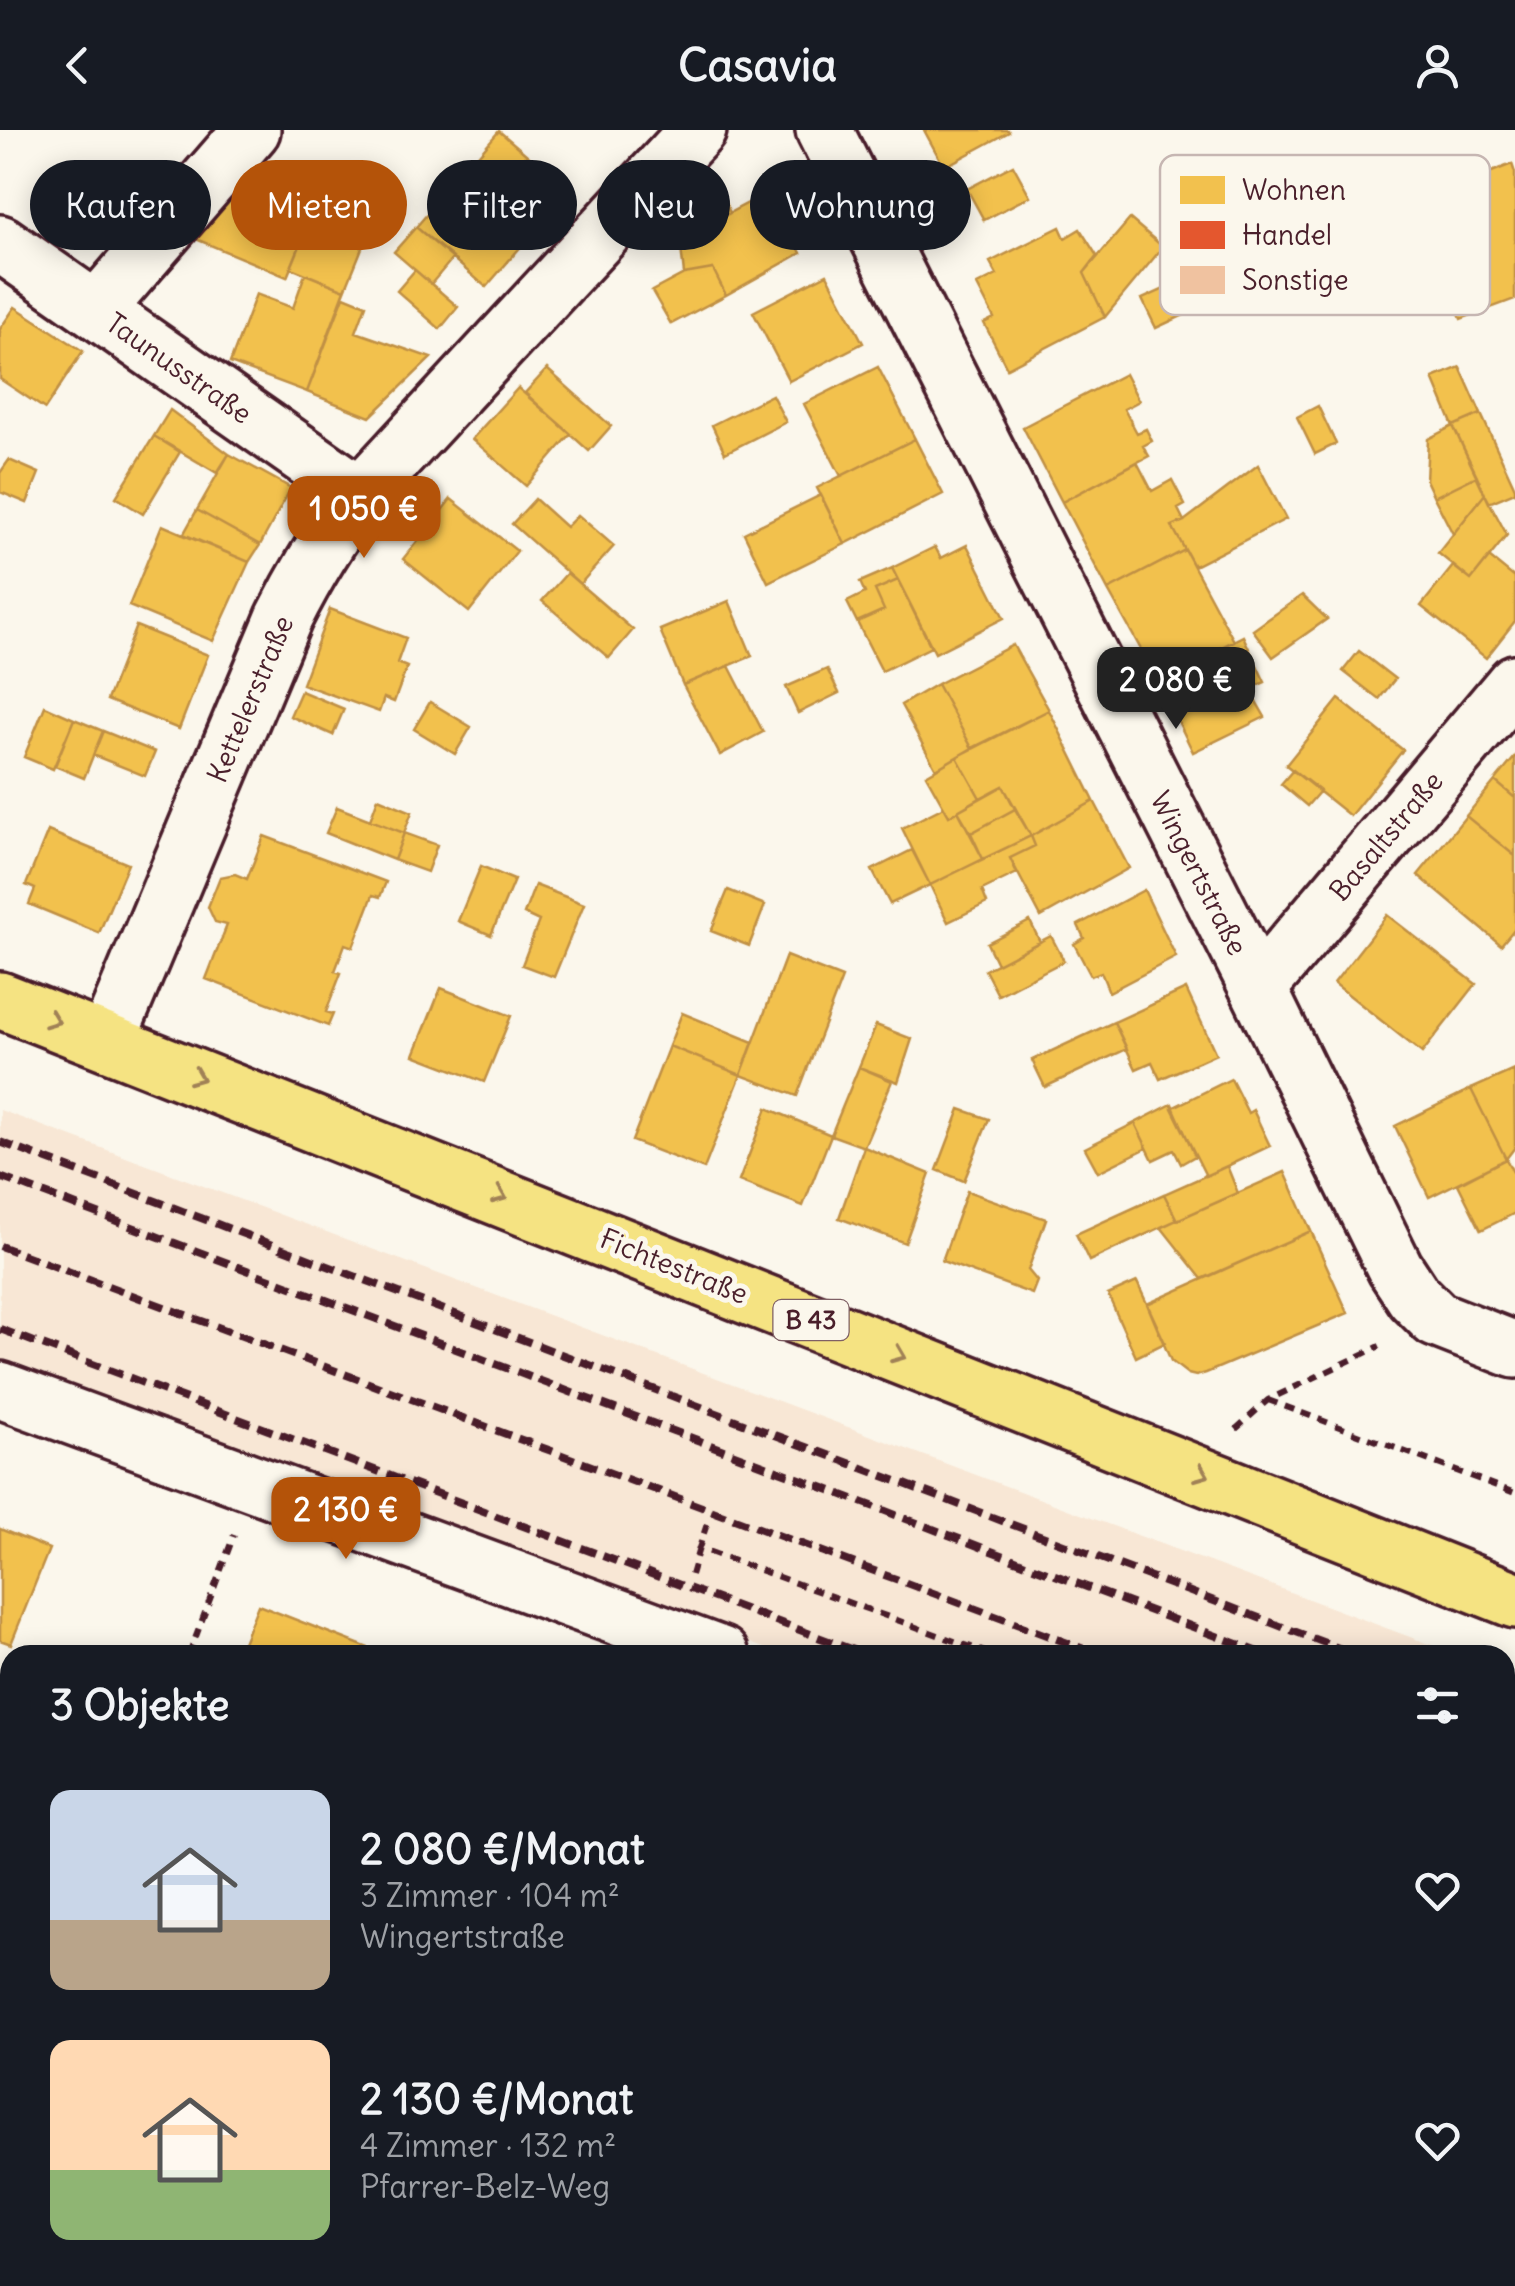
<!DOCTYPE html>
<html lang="de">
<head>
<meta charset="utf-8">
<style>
	:root { --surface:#171b24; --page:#20242c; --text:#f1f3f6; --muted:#9ea1a6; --accent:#b45309 }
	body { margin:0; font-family:Delius,sans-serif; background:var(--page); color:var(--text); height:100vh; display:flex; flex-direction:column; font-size:38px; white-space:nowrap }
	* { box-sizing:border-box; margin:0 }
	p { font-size:32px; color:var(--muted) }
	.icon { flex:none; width:55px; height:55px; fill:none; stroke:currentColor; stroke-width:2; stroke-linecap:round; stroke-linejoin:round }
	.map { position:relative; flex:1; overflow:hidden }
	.details { position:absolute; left:0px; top:1515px; width:1515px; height:642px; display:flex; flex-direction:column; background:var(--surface); border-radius:30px 30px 0 0; box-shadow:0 5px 25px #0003 }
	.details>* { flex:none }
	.guide { position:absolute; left:30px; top:30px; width:1000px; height:90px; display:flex; gap:20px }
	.price { position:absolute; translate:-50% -85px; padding:0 22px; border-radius:20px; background:var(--accent); color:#fff; font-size:32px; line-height:65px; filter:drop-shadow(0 2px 5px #0008) }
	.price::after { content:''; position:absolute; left:50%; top:60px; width:30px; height:22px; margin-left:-15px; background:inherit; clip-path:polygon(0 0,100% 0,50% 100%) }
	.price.active { background:#222; color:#fff }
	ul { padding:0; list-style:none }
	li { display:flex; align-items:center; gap:30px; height:250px; padding:0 50px }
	li span { display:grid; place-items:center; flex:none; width:280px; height:200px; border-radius:20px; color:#555 }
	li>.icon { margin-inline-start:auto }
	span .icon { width:120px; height:120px; fill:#fffc; stroke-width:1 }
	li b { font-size:42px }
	h2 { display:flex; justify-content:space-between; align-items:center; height:120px; padding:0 50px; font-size:42px }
	.pill { padding:0 35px; border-radius:45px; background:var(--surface); box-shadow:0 5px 25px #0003; font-size:35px; line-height:90px }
	.pill.active { background:var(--accent); color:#fff }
	header { display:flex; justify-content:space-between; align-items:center; height:130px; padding:0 50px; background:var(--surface); font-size:45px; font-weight:700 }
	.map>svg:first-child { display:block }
	.built { fill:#f8e7d5 }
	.green { fill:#c4d98e; stroke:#877c5c; stroke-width:2.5 }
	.homes { fill:#f2c14e; stroke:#c09044; stroke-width:2.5 }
	.shops { fill:#e4572e; stroke:#b6462d; stroke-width:2.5 }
	.building { fill:#f0c2a0; stroke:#4a1f2b; stroke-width:2.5 }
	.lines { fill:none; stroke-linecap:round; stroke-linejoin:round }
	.minor-casing { stroke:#4a1f2b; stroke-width:62 }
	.major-casing { stroke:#4a1f2b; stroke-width:62 }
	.path { stroke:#4a1f2b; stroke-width:6; stroke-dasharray:10 8; stroke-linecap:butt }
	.minor { stroke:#fbf7ec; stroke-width:55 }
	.major { stroke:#f5e382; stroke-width:55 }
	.rail { stroke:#4a1f2b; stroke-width:8; stroke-dasharray:15 8; stroke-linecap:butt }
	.oneway { stroke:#a08156 }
	.labels { text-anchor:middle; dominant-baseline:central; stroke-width:10; stroke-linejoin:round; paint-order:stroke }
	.shield { fill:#fbf7ec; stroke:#7f6065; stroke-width:2.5 }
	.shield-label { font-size:25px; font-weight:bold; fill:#4a1f2b }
	.street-label { font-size:28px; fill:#4a1f2b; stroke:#fbf7ec }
	.key { fill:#fbf7ec; stroke:#c6b6b2; stroke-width:2.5 }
	.key-label { font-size:28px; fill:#4a1f2b }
</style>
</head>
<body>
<header><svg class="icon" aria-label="back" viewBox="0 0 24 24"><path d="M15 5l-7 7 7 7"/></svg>Casavia<svg class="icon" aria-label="person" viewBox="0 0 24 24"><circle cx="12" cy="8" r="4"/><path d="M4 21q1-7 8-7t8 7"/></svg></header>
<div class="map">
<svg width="1515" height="2156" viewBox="0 0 1515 2156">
	<rect width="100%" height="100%" fill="#fbf7ec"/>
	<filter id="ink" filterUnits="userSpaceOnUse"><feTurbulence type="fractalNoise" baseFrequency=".01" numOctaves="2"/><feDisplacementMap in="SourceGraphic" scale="20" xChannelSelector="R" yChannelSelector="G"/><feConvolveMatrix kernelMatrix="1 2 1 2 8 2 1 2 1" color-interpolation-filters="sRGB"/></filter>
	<g filter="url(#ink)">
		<path class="built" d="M0,980L1458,1525H782L0,1231Z
			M1505,1542L1515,1546V1795L1505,1792Z"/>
		<path class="green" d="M544,2148H966L970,2156H540Z"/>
		<path class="homes" d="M924,0H1008L1009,2L944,37Z
			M499,1L569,61L486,157L416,97Z
			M1512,34L1515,43V169L1461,189L1415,72Z
			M1013,35L1030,66L984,90L967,59Z
			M235,53L312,86L287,147L191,107Z
			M769,62L801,123L726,165L713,139L684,144L680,109Z
			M721,63L730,83L703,97L692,77Z
			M312,86L366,108L345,160L291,138Z
			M1130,89L1163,117L1105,187L1084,143Z
			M416,97L453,128L431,154L394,122Z
			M1060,97L1065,108L1080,99L1097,126L1084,143L1105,187L1007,238L984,193L994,188L977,155L997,145L990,132Z
			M713,139L726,165L671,194L652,161L684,144Z
			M415,140L458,177L440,199L397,161Z
			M305,144L345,160L307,262L230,233L256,164L293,178Z
			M827,144L863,213L789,251L753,182Z
			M1182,151L1195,180L1156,198L1142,169Z
			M344,166L366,175L356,202L431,228L370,287L307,262Z
			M15,177L83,221L45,279L0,249V199Z
			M878,237L915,309L841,346L804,274Z
			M1460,237L1481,284L1453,296L1433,248Z
			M547,239L611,296L589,321L525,263Z
			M1125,244L1139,271L1124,279L1137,303L1146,299L1152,311L1143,316L1149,326L1062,372L1023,297Z
			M518,258L571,304L526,356L472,309Z
			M772,265L786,292L725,323L712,295Z
			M1318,276L1336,314L1315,324L1297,287Z
			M170,280L229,324L217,343L154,306Z
			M1481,284L1515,358V362L1489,373L1453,296Z
			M1453,296L1477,346L1434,367L1426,350L1428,309Z
			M154,306L180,322L143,384L116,367Z
			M915,309L943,364L845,414L817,358Z
			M229,324L291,358L260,415L197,380Z
			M9,330L39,343L27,373L0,362V343Z
			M1137,332L1152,361L1172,350L1185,375L1178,379L1184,391L1172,396L1185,420L1108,460L1062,372Z
			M1258,335L1286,389L1194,436L1172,396L1184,391Z
			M1477,346L1485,364L1453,404L1434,367Z
			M1485,364L1507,405L1471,450L1438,423Z
			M821,365L845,414L768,452L744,403Z
			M451,369L517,421L469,482L403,429Z
			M535,369L566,397L578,385L614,416L580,454L512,394Z
			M197,380L260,415L249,432L183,405Z
			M162,395L249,432L213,511L129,476Z
			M967,415L1004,488L935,523L892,438L935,417L941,428Z
			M1185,420L1234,511L1158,550L1108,460Z
			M1489,427L1515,448V491L1486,528L1421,476L1453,436L1471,450Z
			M892,438L898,450L875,460L884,480L857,492L847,472L865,463L860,452Z
			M567,443L633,500L609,528L542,471Z
			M898,450L931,517L882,541L857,492L884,480L875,460Z
			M1302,465L1327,489L1273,527L1253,500Z
			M729,471L752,526L683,555L660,500Z
			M330,479L406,508L397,533L407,537L394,572L384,568L379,582L302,554Z
			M136,496L208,525L179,599L107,570Z
			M1243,506L1265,552L1249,559L1265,587L1193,622L1158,550Z
			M1013,515L1049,580L972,618L937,554Z
			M1359,521L1395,549L1379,569L1343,541Z
			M729,536L763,602L720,625L683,555Z
			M827,539L839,563L798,583L786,557Z
			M937,554L972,618L936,639L901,575Z
			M301,561L344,579L333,605L290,586Z
			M1339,569L1403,620L1350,686L1286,635Z
			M430,572L471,597L455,624L414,599Z
			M45,576L74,589L53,639L24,627Z
			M1049,580L1094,671L1031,706L1003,656L980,668L957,627Z
			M74,589L103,601L84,648L55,636Z
			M103,601L155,622L145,646L93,625Z
			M957,627L980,668L949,686L926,645Z
			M1515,627V668L1495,651Z
			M1293,640L1320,661L1307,676L1281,654Z
			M1495,651L1515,668V726L1466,686Z
			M1003,656L1015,679L971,703L958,681Z
			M378,668L412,682L404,703L370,690Z
			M1094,671L1129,738L1041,787L1010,728L1035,716L1031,706Z
			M337,677L404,703L394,730L326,703Z
			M944,677L949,686L958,681L983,729L930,755L902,698Z
			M1015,679L1031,706L983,729L971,703Z
			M1466,686L1515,726V798L1501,815L1418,745Z
			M48,701L128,734L99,803L29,774L35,759L26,755Z
			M404,703L437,715L427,742L394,730Z
			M264,706L386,752L380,767L373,765L353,817L345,814L335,841L341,843L326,882L333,884L328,896L206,849L227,795L215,792L208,777L220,747L235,744L247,749Z
			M1031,706L1035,716L1010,728L1017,743L982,760L987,773L948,792L930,755Z
			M912,720L930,755L890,774L872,740Z
			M481,736L514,750L491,805L458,791Z
			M535,755L584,774L554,847L522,835L539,791L524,784Z
			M728,760L765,775L749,816L711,801Z
			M1144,760L1176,827L1109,862L1101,842L1091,846L1074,814L1084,808L1078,795Z
			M1387,785L1476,854L1422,923L1334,853Z
			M1030,791L1040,812L997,834L987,813Z
			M1051,806L1064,831L998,865L985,840Z
			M786,826L842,848L797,966L741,945Z
			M441,858L511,886L484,952L414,925Z
			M1186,859L1216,924L1160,949L1152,932L1136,939L1114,892Z
			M682,883L753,912L741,945L669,916Z
			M1114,892L1127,919L1045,957L1032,930Z
			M876,895L912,909L898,952L859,937Z
			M669,916L741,945L704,1039L632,1011Z
			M859,937L892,951L864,1017L831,1005Z
			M1514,940L1515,1017L1506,1029L1471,959Z
			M1231,949L1248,983L1253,980L1270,1016L1206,1046L1172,978Z
			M1471,959L1506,1029L1429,1067L1395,996Z
			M1172,974L1195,1026L1181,1034L1174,1020L1153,1030L1135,993Z
			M767,978L831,1005L803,1076L739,1051Z
			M960,979L989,989L964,1051L937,1040Z
			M1135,993L1147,1018L1098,1042L1085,1018Z
			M864,1017L930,1044L905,1113L839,1088Z
			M1506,1029L1515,1046V1083L1481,1100L1458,1054Z
			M1227,1036L1238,1063L1177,1090L1164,1064Z
			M1285,1042L1311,1101L1202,1149L1161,1097Z
			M967,1061L1046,1089L1028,1140L1037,1151L1032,1164L942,1131Z
			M1164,1064L1177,1090L1089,1131L1076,1104Z
			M1311,1101L1348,1183L1206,1243L1196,1246L1188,1244L1171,1231L1147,1174Z
			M1137,1152L1165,1213L1136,1227L1108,1165Z
			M0,1399L49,1419L11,1514L0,1510Z
			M258,1475L386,1525H238Z
			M10,1759V1838L0,1834V1782Z
			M10,2128V2148H184L181,2156H23L2,2148Z
			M259,2148H446L443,2156H255Z"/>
		<path class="shops" d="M1505,2128L1514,2156H1342L1340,2149L1505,2148Z"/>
		<path class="building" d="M1290,2148H1345L1318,2156H1293Z"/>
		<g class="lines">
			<defs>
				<path id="minor" d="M824,0L1258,858L1395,1138L1414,1167L1436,1189L1515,1220
					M0,113L360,365
					M96,180L252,0
					M1258,858L1515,553
					M107,911L284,488C306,444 330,404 360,365L698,0
					M0,1260L721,1525
					M1505,1814L1515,1817
					M493,2156L497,2148"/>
				<path id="major" d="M0,870L1515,1470"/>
			</defs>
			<use href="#minor" class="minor-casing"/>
			<use href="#major" class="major-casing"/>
			<path class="path" d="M1268,1270L1515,1363
				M1236,1299L1268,1270L1380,1216
				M707,1394L699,1418L993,1525
				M691,1445L699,1418
				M189,1525L234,1405
				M222,2156L226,2148"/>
			<use href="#minor" class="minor"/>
			<use href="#major" class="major"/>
			<path class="rail" d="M0,1012L1357,1525
				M0,1047L1267,1525
				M0,1116L1100,1525
				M0,1199L866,1525
				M1505,1581L1515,1585
				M1505,1615L1515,1619
				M1505,1674L1515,1678
				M1505,1758L1515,1761"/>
		</g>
		<defs><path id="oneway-chevron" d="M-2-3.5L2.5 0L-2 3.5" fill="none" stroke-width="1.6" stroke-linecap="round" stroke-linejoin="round" transform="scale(2.5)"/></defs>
		<g class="oneway">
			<use href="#oneway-chevron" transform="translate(53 890) rotate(21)"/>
			<use href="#oneway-chevron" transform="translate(197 947) rotate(22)"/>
			<use href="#oneway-chevron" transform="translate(500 1066) rotate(22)"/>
			<use href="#oneway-chevron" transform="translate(899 1225) rotate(22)"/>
			<use href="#oneway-chevron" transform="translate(1202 1344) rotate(22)"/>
		</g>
	</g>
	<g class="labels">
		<rect class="shield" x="773.5" y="1170" width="75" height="40" rx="8"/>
		<g class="shield-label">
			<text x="811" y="1190">B 43</text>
		</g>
		<g class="street-label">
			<text transform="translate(179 238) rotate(35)">Taunusstraße</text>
			<text transform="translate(250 569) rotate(-67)">Kettelerstraße</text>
			<text transform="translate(1386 706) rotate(-50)">Basaltstraße</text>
			<text transform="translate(1199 743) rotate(63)">Wingertstraße</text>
			<text transform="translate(674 1136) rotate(22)">Fichtestraße</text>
		</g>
	</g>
	<rect x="1160" y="25" width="330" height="160" rx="15" class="key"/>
	<rect x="1180" y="46" width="45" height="28" fill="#f2c14e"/>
	<rect x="1180" y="91" width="45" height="28" fill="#e4572e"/>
	<rect x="1180" y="136" width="45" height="28" fill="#f0c2a0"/>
	<g class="key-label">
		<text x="1242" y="70">Wohnen</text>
		<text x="1242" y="115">Handel</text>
		<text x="1242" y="160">Sonstige</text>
	</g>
</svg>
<b class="price" style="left:364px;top:431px">1 050 €</b>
<b class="price active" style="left:1176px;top:602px">2 080 €</b>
<b class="price" style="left:346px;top:1432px">2 130 €</b>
<div class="guide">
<a class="pill">Kaufen</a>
<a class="pill active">Mieten</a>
<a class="pill">Filter</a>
<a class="pill">Neu</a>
<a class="pill">Wohnung</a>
</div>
<section class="details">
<h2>3 Objekte<svg class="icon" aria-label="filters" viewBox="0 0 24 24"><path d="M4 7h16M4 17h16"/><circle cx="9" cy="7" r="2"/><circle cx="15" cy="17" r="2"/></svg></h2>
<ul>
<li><span style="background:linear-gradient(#c9d6e8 65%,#b9a48a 0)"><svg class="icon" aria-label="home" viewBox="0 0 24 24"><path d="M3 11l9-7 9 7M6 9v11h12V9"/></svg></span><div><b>2 080 €/Monat</b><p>3 Zimmer · 104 m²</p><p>Wingertstraße</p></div><svg class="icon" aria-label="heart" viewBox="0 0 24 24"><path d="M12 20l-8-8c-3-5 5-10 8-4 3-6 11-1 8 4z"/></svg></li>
<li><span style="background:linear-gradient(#ffd9b3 65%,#8fb573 0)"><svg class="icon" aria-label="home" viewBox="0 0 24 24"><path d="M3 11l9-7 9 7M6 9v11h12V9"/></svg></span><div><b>2 130 €/Monat</b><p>4 Zimmer · 132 m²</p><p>Pfarrer-Belz-Weg</p></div><svg class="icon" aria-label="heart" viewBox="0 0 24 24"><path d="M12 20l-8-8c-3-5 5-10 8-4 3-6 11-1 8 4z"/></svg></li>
</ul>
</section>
</div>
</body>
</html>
